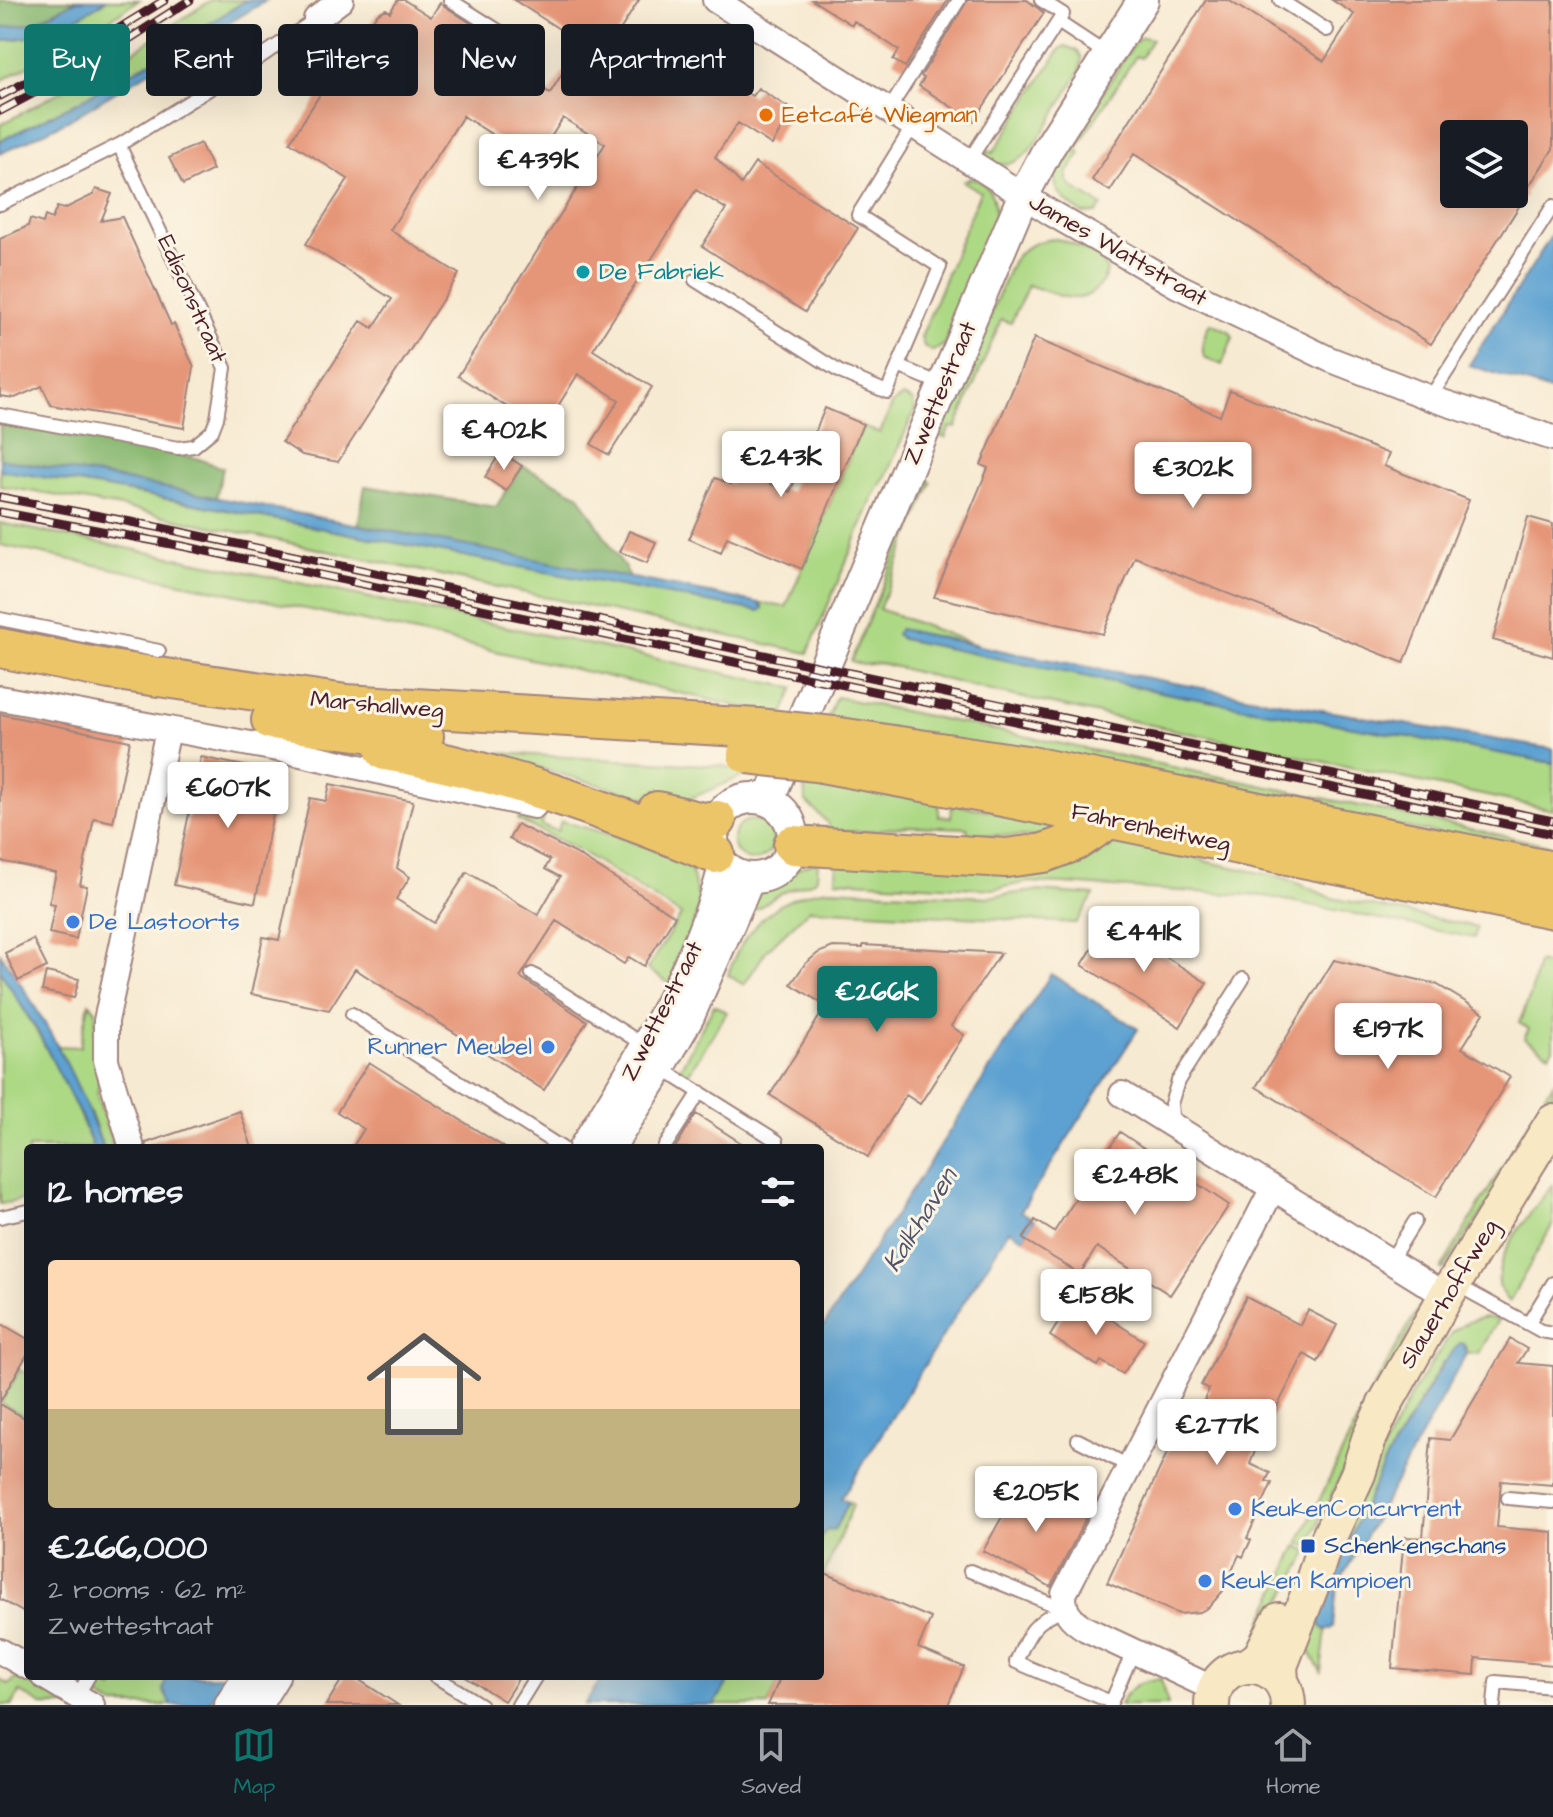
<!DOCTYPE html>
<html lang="en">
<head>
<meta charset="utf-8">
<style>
	:root { --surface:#171b24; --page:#242831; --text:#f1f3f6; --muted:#9ea1a6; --line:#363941; --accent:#0f766e }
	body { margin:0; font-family:"Architects Daughter",sans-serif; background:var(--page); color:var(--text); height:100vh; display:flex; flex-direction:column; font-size:30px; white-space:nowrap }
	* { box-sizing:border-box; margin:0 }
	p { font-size:26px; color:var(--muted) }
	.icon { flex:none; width:44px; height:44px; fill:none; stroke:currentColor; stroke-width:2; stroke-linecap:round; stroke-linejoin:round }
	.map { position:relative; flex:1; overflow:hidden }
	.drawer { position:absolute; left:24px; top:1144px; width:800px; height:536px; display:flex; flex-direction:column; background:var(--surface); border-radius:8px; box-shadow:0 8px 32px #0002 }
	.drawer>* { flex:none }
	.guide { position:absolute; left:24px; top:24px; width:800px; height:72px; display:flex; gap:16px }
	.tools { position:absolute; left:1440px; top:120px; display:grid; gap:16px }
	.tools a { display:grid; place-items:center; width:88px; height:88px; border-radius:8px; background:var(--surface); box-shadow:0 8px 32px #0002; font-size:40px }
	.price { position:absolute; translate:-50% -68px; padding:0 18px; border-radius:8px; background:#fff; color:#222; font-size:26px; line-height:52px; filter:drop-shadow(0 2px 4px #0008) }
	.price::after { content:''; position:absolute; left:50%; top:48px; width:24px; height:18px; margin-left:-12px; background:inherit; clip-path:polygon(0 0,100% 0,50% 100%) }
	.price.current { background:var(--accent); color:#fff }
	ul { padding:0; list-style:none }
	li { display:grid; align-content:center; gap:16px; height:424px; padding:0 24px }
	li span { display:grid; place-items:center; height:248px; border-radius:8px; color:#555 }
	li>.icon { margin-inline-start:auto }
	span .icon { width:144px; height:144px; fill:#fffc; stroke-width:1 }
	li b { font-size:34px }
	h2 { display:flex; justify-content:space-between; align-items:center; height:96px; padding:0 24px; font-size:34px }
	.pill { padding:0 28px; border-radius:8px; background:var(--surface); box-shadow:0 8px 32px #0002; font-size:28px; line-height:72px }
	.pill.current { background:var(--accent); color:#fff }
	.dock { display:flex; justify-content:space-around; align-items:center; height:112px; border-top:2px solid var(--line); background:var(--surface); font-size:22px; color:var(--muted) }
	.dock a { display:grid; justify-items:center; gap:4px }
	.dock .current { color:var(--accent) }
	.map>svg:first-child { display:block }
	.green { fill:#add985; stroke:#7c7c58; stroke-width:2 }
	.forest { fill:#8ab972; stroke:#6a6c4e; stroke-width:2 }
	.water { fill:#5ca1d1; stroke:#53607e; stroke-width:2 }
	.building { fill:#e69678; fill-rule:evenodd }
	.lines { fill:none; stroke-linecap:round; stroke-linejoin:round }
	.service-casing { stroke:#a0847e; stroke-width:16 }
	.minor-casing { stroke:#a0847e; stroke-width:28 }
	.tertiary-casing { stroke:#a0847e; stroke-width:34 }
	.secondary-casing { stroke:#a0847e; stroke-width:38 }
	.primary-casing { stroke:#a0847e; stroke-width:42 }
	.service { stroke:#fff; stroke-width:12 }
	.minor { stroke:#fff; stroke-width:24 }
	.tertiary { stroke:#fff; stroke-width:30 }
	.secondary { stroke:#f8e8c3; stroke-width:34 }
	.primary { stroke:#edc569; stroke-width:38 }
	.rail-casing { stroke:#4a1f2b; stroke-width:9 }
	.rail { stroke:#fcf5e5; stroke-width:6; stroke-dasharray:18; stroke-linecap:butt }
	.primary-bridge-casing { stroke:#a0847e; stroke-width:42; stroke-linecap:butt }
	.primary-bridge { stroke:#edc569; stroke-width:38 }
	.food-dot { fill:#e8710a; stroke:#fcf5e5; stroke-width:3 }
	.culture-dot { fill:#0f9aa8; stroke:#fcf5e5; stroke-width:3 }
	.shop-dot { fill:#3f7fe0; stroke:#fcf5e5; stroke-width:3 }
	.transit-dot { fill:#1a4fb4; stroke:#fcf5e5; stroke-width:3 }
	.labels { text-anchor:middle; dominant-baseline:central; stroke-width:6; stroke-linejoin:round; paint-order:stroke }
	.food-label { font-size:24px; fill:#c56008; stroke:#fcf5e5; text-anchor:start }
	.street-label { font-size:24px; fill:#4a1f2b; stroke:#fcf5e5 }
	.culture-label { font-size:24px; fill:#0d838f; stroke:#fcf5e5; text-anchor:start }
	.shop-label { font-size:24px; fill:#366cbe; stroke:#fcf5e5; text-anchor:start }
	.transit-label { font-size:24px; fill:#164399; stroke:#fcf5e5; text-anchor:start }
	.water-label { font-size:26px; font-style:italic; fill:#51536d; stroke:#fcf5e5 }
</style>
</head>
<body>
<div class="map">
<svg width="1553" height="1705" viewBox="0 0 1553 1705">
	<rect width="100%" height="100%" fill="#fcf5e5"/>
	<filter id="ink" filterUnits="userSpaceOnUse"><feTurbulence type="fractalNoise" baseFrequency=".0125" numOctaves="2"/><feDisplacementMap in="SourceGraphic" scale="16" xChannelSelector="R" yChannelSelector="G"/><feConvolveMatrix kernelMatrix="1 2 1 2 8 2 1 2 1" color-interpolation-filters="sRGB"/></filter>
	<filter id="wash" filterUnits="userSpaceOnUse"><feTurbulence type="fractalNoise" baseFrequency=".006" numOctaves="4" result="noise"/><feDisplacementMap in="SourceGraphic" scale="32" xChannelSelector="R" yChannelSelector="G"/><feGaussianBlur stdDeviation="1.8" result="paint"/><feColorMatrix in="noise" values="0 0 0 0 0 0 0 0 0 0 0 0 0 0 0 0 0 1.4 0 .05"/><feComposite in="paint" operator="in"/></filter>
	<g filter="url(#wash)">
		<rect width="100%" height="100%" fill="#f7ead2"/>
		<path class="green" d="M107,0H139L83,37L0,81V41L50,34Z
			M211,0H246L152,61L70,106L0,141V125L134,51Z
			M1142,37L1152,39L1141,58L1136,56L1076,149L1081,153L1068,172L1067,180L1072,187L1102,206L1096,213L1083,214C1064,201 1049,190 1057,165L1135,42Z
			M1065,46L1078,51L1082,58L1080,71C1068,90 1037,149 1020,159C1007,167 997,166 985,158L988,150L993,153L1060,49Z
			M971,178C991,182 997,203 994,221L944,345L932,351L924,346L921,337L980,192L963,181Z
			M1056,239C1072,242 1103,255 1107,272C1089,314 1059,295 1028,285L1011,323L1001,320L956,428L950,427L945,438L940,436L1012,262C1023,247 1036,240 1056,239Z
			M1211,323L1229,331L1233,337L1222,365L1204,357C1201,347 1204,331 1211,323Z
			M903,396L913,401L915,410L886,476L873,497L808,653L116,506L0,486V470C254,511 506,568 760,611L763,608L759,603L786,607L862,427L880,433L893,403Z
			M924,474L931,483L879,609L977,645L899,629L901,639L1181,696L1553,763V810L991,691L880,663L863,665L851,661L921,494Z
			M0,523L243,571L794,688L783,714L764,712L354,619L0,545Z
			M836,697L1553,846V855L827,719Z
			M498,753L723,766L750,773L686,800L683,808L521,763Z
			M803,779L878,790L939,802V816L951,817L952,804L1069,824L1034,837L968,834L967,828L908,826L861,832L830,831L827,822L806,802Z
			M523,810L544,815L542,826L558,831L561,821C583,827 677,852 689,867C697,878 692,891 701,901L672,985L647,969L681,915L579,850L518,820Z
			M733 840a20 20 0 1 1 40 0a20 20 0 1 1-40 0Z
			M1124,836L1148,838L1208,862L1285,878L1332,898L1477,927L1474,938L1265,896L1029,882L994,889L836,880L837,862Z
			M818,862L817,877L814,881L781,893L757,909L751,910L758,891C776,882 799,864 818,862Z
			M831,889L986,897L1035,891L1094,895L1076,923L810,909L766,951L744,985L728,975C743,927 780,893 831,889Z
			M1538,962L1553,967V1048L1549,1054L1524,1038L1529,1029L1519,1023L1531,994Z
			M0,971C36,1028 69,1085 93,1148H28V1199L0,1204Z
			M89,1003L96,1010L95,1056L99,1082L97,1096L114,1148H103L92,1117L56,1046L80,1047Z
			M714,1005L727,1012L688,1074L680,1069Z
			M1553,1083V1109L1443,1270L1441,1269Z
			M1553,1185V1224L1509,1302C1475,1271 1534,1209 1553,1185Z
			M1420,1305H1422L1308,1546L1299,1542L1373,1389Z
			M1485,1317L1498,1320L1479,1353L1466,1354V1348L1443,1362L1386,1459L1322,1598L1323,1629L1326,1630L1321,1672L1300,1633L1366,1482L1412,1393L1452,1332L1468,1322Z
			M20,1370L28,1375V1418L1,1403Z
			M849,1502L853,1505L820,1584V1539L826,1530H834Z
			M1297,1546L1309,1551L1267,1629L1262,1622Z
			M120,1676H167L163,1690L171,1705H114L94,1694L101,1683L113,1689Z
			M732,1676H781L768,1705H714Z
			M22,1678L27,1680L70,1705H42L20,1692L12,1705H0V1680L9,1685L15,1679Z
			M1161,1679L1168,1705H1120C1128,1687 1142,1679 1161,1679Z"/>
		<path class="forest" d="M0,0H77L34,23L0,28Z
			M0,424L196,458L223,468L216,498L0,459Z
			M522,466L578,494L631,578L358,526L365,486L496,507Z"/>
		<path class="water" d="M77,0H107L50,34L0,41V28L34,23Z
			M246,0H267L69,120L0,154V141L70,106L152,61Z
			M1553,233V392L1469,365Z
			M0,459L120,479L674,586L759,603L763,608L760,611C506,568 254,511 0,470Z
			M900,629L1013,653L1310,708L1553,749V763L1181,696L902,639L896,634Z
			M0,953C42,1013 78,1079 103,1148H93L83,1121L38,1032L0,971Z
			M1051,974L1138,1029L1021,1211L1035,1220L1023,1238L1009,1230L841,1499L849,1502L834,1530L826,1531L820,1539V1332Z
			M1460,1343L1464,1344L1466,1354L1362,1543L1337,1586L1333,1627L1330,1629H1323L1319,1624L1322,1598L1386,1459L1444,1362Z
			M167,1676H226L208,1705H171L163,1690Z
			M603,1676H732L714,1705H584Z"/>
		<g id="blocks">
			<path class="building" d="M398,0H404L431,17L440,3L505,46L503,48L517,57L510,68L550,93L581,43L514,0H639L607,51L647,76L668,43L752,96L758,88L792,110L772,145L738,123L715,157L741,184L755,163L858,228L805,312L702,246L726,209L696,190L593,350L652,387L609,455L591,444L619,400L578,374L543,430L458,376L605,144L563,118L535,162L463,116L390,230L459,274L338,462L302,455L282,442L361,321L373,328L392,299L306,244L348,179L290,142L329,80L316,71L329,49L339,55L354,30L363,36L377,14L386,9L390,12Z
				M812,0H948L905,67L893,60L899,50L854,21L852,25Z
				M968,0H1027L1044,13L974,121L919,86L924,78L921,76Z
				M1206,0H1228L1324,61L1354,14L1332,0H1553V149L1524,194H1527L1431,344L1134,154L1110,191L1092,180ZM1454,134H1514V194H1454Z
				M200,143L213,170L183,185L169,158Z
				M96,189L112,194L101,221L122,217L171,325L174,324L194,367L184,428L51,405L42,386L15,398L0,396V239L28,226L30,219L43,223L45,216L52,219L57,207L64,209L93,195Z
				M1034,338L1220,416L1230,390L1389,454L1384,466L1469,500L1404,663L1135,557L1103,634L934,597L988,468L981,465Z
				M825,408L863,424L802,569L727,537L721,553L689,539L715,478L731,484L737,470L790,492Z
				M501,452L522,466L506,491L485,477Z
				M1528,517L1553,524V657L1493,640Z
				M629,531L656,542L647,563L620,552Z
				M0,714L130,741L113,822L94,818L80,885L87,886L76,939L49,933L55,904L49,903L56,873L0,861Z
				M201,757L281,774L255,903L174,885Z
				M330,784L413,801L397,868L410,877L396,899L434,923L467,872L538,915L560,877L545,869L550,860L509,839L517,824L575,853L675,916L644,966L629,957L624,964L556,921L520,977L587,1021L544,1090L355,969L329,1010L251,994L263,937L279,940L310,798L326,801Z
				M1109,921L1207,983L1180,1027L1082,965Z
				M33,939L47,967L18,981L5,953Z
				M863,945L1001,953L951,1026L964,1035L920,1104L906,1095L868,1157L770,1095L826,1006L791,984L805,964L818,953L833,947L863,948Z
				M1334,960L1436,984L1484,1013L1462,1048L1510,1077L1436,1197L1256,1087Z
				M46,972L79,979L74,998L42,991Z
				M369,1062L505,1148H352L364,1129L337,1112Z
				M240,1111L252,1148H147L146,1143Z
				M696,1114L749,1148H675Z
				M1120,1132L1229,1205L1170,1295L1097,1247L1080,1274L1023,1239L1035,1220L1054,1232Z
				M1075,1296L1144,1341L1123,1374L1101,1361L1098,1366L1050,1336Z
				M1246,1297L1300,1325L1308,1310L1337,1325L1318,1362L1304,1354L1257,1446L1250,1464L1270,1473L1266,1481L1272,1483L1247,1538L1251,1540L1243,1557L1239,1555L1223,1591L1209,1607L1200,1612L1179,1614L1107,1583L1174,1438L1185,1444L1209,1389L1201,1385Z
				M0,1323L28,1339V1353L0,1402Z
				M1510,1339L1527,1349L1518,1363L1553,1366V1485L1501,1481L1497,1527L1553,1532V1665L1476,1658L1475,1675L1392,1668L1404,1537L1423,1538L1431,1438L1450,1440Z
				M0,1404L28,1420V1615L0,1599Z
				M1022,1481L1087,1516L1051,1587L983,1551Z
				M825,1573L931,1618L918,1648L964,1667L948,1705H768L781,1676H820V1584Z
				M344,1676H353L398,1705H326Z
				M464,1676H520L504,1701Z"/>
		</g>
	</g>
	<g filter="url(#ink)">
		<use href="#blocks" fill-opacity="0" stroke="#a0847e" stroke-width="2"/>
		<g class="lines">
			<defs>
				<path id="service" d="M450,0L535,54
					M1280,0L1327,30
					M1058,22L1108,55
					M888,111L959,0
					M968,162L1063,14L1041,0
					M0,204L119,145L256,60L316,19
					M695,280L840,372L887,392L940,267L858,215L913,126
					M898,366L943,385
					M1430,398L1553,206
					M0,415L178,448L194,446L212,431L217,418L225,368L119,145
					M0,619L159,651
					M532,974L647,1047
					M352,1014L562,1148
					M661,1068L777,1141
					M1173,1126L1171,1104L1178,1081L1243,979
					M664,1148L700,1092
					M0,1217L28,1211
					M1390,1261L1415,1221
					M1470,1292L1541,1331L1553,1333
					M1528,1324L1553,1283
					M1078,1440L1129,1466
					M1508,1498L1553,1502
					M970,1571L1064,1609
					M1064,1609C1034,1620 1028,1634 1016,1662L1111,1702
					M435,1676L481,1705
					M77,1696L89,1676
					M518,1705L536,1676
					M1110,1705L1133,1652
					M1494,1705L1496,1682L1553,1687"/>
				<path id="minor" d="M715,0L1051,213L1178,286L1329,359L1430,398L1553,438
					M316,19L341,0
					M0,698L283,750L534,806
					M1122,1094L1446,1296
					M132,1148L106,1060V1021L168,730
					M0,1651L28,1667
					M43,1676L92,1705
					M1214,1689L1086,1629C1070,1619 1064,1613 1064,1594L1273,1188"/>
				<path id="tertiary" d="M713 838a40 40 0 1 1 80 0a40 40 0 1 1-80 0Z
					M768,801L1023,196L1048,149L1143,0
					M584,1148C640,1059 697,970 724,867
					M609,1148L656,1074L689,1016L749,879
					M230,1705L248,1676
					M256,1705L274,1676"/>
				<path id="secondary" d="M1249,1665L1260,1657L1279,1620
					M1281,1681L1280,1666L1311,1587L1322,1552L1358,1474L1369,1439L1385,1404L1446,1296L1553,1122
					M1212,1705C1212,1654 1286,1652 1288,1705"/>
				<path id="primary" d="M0,648L110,670L346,704L758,728
					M271,720L365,732L424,736
					M833,736L1026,765L1553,871
					M385,751C499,770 609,811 715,854
					M822,763L993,795L1553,909
					M657,811L702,822L717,820
					M793,845L1006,858L1044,853L1076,841L1120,812"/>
			</defs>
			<use href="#service" class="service-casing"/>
			<use href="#minor" class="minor-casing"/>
			<use href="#tertiary" class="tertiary-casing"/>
			<use href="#secondary" class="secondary-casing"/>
			<use href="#primary" class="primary-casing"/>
			<use href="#service" class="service"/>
			<use href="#minor" class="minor"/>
			<use href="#tertiary" class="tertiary"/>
			<use href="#secondary" class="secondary"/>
			<use href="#primary" class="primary"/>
			<defs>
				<path id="rail" d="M0,96L66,61L165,0
					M0,111L98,59L190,0
					M0,497L157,527L1553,821
					M0,512L182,546L1553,834"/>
			</defs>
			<use href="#rail" class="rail-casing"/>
			<use href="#rail" class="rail"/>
			<defs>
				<path id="primary-bridge" d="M758,728L833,736
					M747,754L822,763"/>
			</defs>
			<use href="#primary-bridge" class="primary-bridge-casing"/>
			<use href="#primary-bridge" class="primary-bridge"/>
		</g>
	</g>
	<circle class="food-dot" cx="766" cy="115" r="8"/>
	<circle class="culture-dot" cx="583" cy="272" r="8"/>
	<g class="shop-dot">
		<circle cx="73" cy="922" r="8"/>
		<circle cx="548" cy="1047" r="8"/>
		<circle cx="1235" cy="1509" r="8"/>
		<circle cx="1205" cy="1581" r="8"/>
	</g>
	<rect class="transit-dot" x="1300" y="1538" width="16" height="16" rx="4"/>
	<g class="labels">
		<g class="food-label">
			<text x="782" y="115">Eetcafé Wiegman</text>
		</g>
		<g class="street-label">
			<text transform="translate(1118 250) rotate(30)">James Wattstraat</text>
			<text transform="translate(192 299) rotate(66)">Edisonstraat</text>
			<text transform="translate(940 393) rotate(-67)">Zwettestraat</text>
			<text transform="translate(377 705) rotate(5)">Marshallweg</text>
			<text transform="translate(1151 828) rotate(12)">Fahrenheitweg</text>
			<text transform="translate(662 1011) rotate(-63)">Zwettestraat</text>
			<text transform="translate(1449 1294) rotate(-59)">Slauerhoffweg</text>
		</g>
		<g class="culture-label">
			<text x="599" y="272">De Fabriek</text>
		</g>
		<g class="shop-label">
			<text x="89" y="922">De Lastoorts</text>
			<text x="532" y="1047" text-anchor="end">Runner Meubel</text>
			<text x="1251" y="1509">KeukenConcurrent</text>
			<text x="1221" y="1581">Keuken Kampioen</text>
		</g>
		<g class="transit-label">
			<text x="1324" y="1546">Schenkenschans</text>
		</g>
		<g class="water-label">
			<text transform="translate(920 1220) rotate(-58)">Kalkhaven</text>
		</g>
	</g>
</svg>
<div class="tools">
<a><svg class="icon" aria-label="layers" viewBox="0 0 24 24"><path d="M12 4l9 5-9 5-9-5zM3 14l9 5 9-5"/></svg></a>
</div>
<b class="price" style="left:538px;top:202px">€439K</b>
<b class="price" style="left:504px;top:472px">€402K</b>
<b class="price" style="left:781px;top:499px">€243K</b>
<b class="price" style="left:1193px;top:510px">€302K</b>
<b class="price" style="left:228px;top:830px">€607K</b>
<b class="price" style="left:1144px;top:974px">€441K</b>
<b class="price current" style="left:877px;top:1034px">€266K</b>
<b class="price" style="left:1388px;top:1071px">€197K</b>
<b class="price" style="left:1135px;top:1217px">€248K</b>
<b class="price" style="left:1096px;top:1337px">€158K</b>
<b class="price" style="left:1217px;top:1467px">€277K</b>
<b class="price" style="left:1036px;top:1534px">€205K</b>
<div class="guide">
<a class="pill current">Buy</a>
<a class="pill">Rent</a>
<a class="pill">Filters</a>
<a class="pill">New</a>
<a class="pill">Apartment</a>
</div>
<section class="drawer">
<h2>12 homes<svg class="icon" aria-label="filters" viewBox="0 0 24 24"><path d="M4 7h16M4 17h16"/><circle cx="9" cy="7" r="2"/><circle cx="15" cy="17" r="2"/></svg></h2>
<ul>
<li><span style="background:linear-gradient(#ffd9b3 60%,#c2b280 0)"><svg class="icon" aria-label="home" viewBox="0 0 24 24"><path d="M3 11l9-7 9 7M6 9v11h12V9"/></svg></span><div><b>€266,000</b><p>2 rooms · 62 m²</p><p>Zwettestraat</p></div></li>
</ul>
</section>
</div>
<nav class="dock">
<a class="current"><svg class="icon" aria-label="map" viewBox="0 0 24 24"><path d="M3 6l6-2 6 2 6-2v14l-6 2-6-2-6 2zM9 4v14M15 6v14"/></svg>Map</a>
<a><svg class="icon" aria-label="saved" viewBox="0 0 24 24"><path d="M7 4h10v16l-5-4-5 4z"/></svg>Saved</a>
<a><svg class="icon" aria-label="home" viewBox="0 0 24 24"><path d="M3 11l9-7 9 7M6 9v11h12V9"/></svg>Home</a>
</nav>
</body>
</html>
